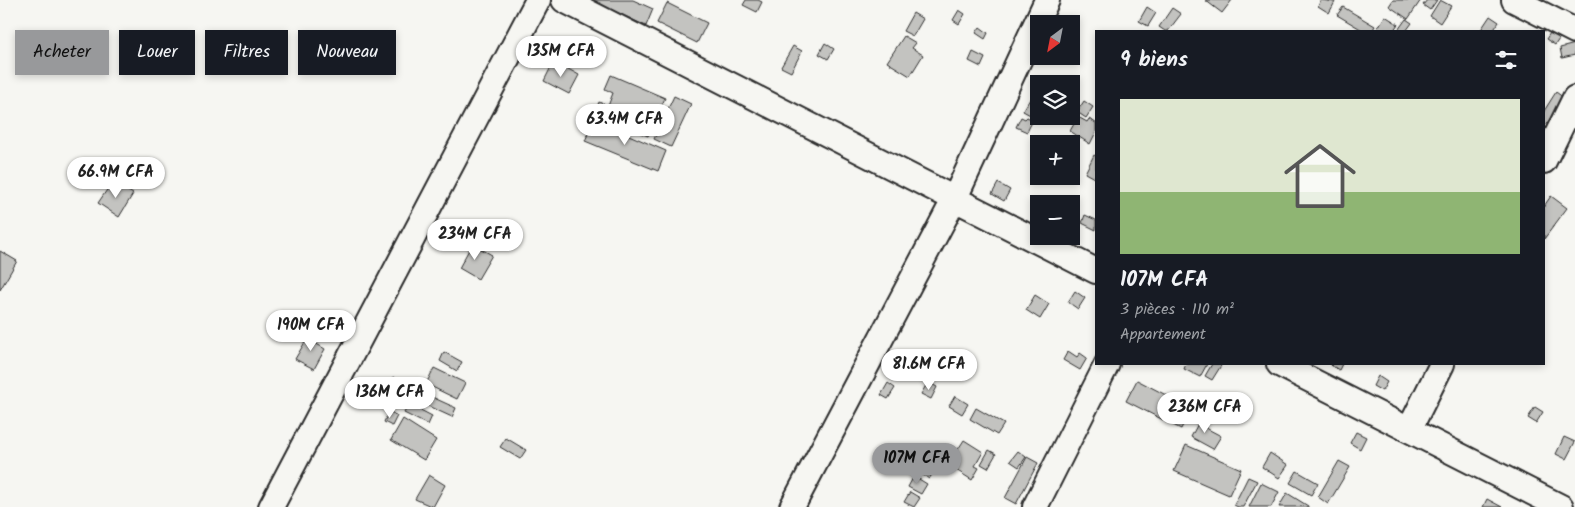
<!DOCTYPE html>
<html lang="fr">
<head>
<meta charset="utf-8">
<style>
	:root { --surface:#171b24; --page:#20242c; --text:#f1f3f6; --muted:#9ea1a6; --line:#363941; --accent:#98999b }
	body { margin:0; font-family:Kalam,sans-serif; background:var(--page); color:var(--text); height:100vh; display:flex; flex-direction:column; font-size:19px; white-space:nowrap }
	* { box-sizing:border-box; margin:0 }
	p { font-size:16px; color:var(--muted) }
	.icon { flex:none; width:28px; height:28px; fill:none; stroke:currentColor; stroke-width:2; stroke-linecap:round; stroke-linejoin:round }
	.map { position:relative; flex:1; overflow:hidden }
	.sheet { position:absolute; left:1095px; top:30px; width:450px; height:335px; display:flex; flex-direction:column; background:var(--surface); border-radius:0px; box-shadow:0 2px 8px #0003 }
	.sheet>* { flex:none }
	.guide { position:absolute; left:15px; top:30px; width:475px; height:45px; display:flex; gap:10px }
	.needle { width:32px; rotate:212deg }
	.controls { position:absolute; left:1030px; top:15px; display:grid; gap:10px }
	.controls a { display:grid; place-items:center; width:50px; height:50px; border-radius:0px; background:var(--surface); box-shadow:0 2px 8px #0003; font-size:25px }
	.price { position:absolute; translate:-50% -42px; padding:0 11px; border-radius:18px; background:#fff; color:#222; font-size:16px; line-height:32px; filter:drop-shadow(0 1px 2px #0008) }
	.price::after { content:''; position:absolute; left:50%; top:30px; width:15px; height:11px; margin-left:-8px; background:inherit; clip-path:polygon(0 0,100% 0,50% 100%) }
	.price.active { background:var(--accent); color:#111 }
	ul { padding:0; list-style:none }
	li { display:grid; align-content:center; gap:10px; height:265px; padding:0 25px }
	li+li { border-top:1px solid var(--line) }
	li span { display:grid; place-items:center; height:155px; border-radius:0px; color:#555 }
	li>.icon { margin-inline-start:auto }
	span .icon { width:90px; height:90px; fill:#fffc; stroke-width:1 }
	li b { font-size:21px }
	h2 { display:flex; justify-content:space-between; align-items:center; height:60px; padding:0 25px; font-size:21px }
	.pill { padding:0 18px; border-radius:0px; background:var(--surface); box-shadow:0 2px 8px #0003; font-size:18px; line-height:45px }
	.pill.active { background:var(--accent); color:#111 }
	.map>svg:first-child { display:block }
	.building { fill:#c3c3c0; stroke:#2b2b2b }
	.lines { fill:none; stroke-linecap:round; stroke-linejoin:round }
	.minor-casing { stroke:#2b2b2b; stroke-width:28 }
	.minor { stroke:#f6f6f2; stroke-width:24 }
</style>
</head>
<body>
<div class="map">
<svg width="1575" height="507" viewBox="0 0 1575 507">
	<rect width="100%" height="100%" fill="#f6f6f2"/>
	<filter id="ink" filterUnits="userSpaceOnUse"><feTurbulence type="fractalNoise" baseFrequency=".02" numOctaves="2"/><feDisplacementMap in="SourceGraphic" scale="10" xChannelSelector="R" yChannelSelector="G"/><feConvolveMatrix kernelMatrix="1 2 1 2 8 2 1 2 1" color-interpolation-filters="sRGB"/></filter>
	<g filter="url(#ink)">
		<path class="building" d="M591,0H633L653,9L646,26Z
			M746,0H758L762,2L757,12L743,5Z
			M1205,0H1232L1222,13Z
			M1321,0L1335,2L1329,13L1318,6Z
			M1393,0H1421L1408,19L1389,6Z
			M1427,0H1437L1430,10L1423,5Z
			M1440,0L1451,6L1440,23L1430,16Z
			M667,3L707,23L697,43L657,23Z
			M1147,7L1156,13L1148,26L1139,21Z
			M1343,7L1375,26L1372,31H1364L1337,15Z
			M1172,8L1181,14L1168,31H1165L1159,27Z
			M959,10L965,14L959,24L953,20Z
			M913,13L923,19L913,36L903,31Z
			M1385,16L1398,24L1393,31H1376Z
			M1490,16L1499,22L1493,31H1480Z
			M1406,19L1412,23L1406,31H1400L1398,30Z
			M980,27L988,33L985,39L976,33Z
			M1552,30L1561,36L1555,45L1546,39Z
			M904,36L916,43L912,48L923,55L910,76L887,62Z
			M825,43L834,49L828,59L819,54Z
			M1575,44V55L1562,58L1560,48Z
			M793,46L802,51L791,72L781,67Z
			M973,52L985,58L981,67L969,61Z
			M554,61L579,75L569,94L544,81Z
			M611,75L665,98L648,136L594,114L599,102L608,106L613,93L605,89Z
			M1556,92L1564,98L1547,123L1544,121V111Z
			M674,96L691,104L671,147L654,139Z
			M1030,99L1038,103L1039,116H1047L1043,122L1023,111Z
			M1084,101L1093,107L1086,118L1077,112Z
			M1021,117L1025,119L1027,117L1033,120L1027,132L1016,127Z
			M1078,117L1087,122L1089,119L1096,123V132L1090,144L1070,131Z
			M594,120L666,151L658,171L585,141Z
			M1094,155L1096,156V174L1094,178L1085,173Z
			M113,181L133,194L119,217L98,203Z
			M998,183L1010,190L1004,201L992,194Z
			M1551,196L1567,208L1544,239V206Z
			M1085,215L1096,220V230L1082,223Z
			M472,244L492,255L478,279L459,268Z
			M0,251L17,261L0,290Z
			M1075,291L1085,298L1078,309L1068,302Z
			M1035,295L1049,304L1040,319L1026,310Z
			M311,332L319,337L315,343L325,349L314,369L295,359Z
			M1068,351L1077,357L1080,353L1087,358L1080,370L1063,360Z
			M444,352L462,362L457,371L440,361Z
			M1186,364H1207L1200,377L1184,369Z
			M1212,364H1222L1212,380L1205,376Z
			M1329,364H1342L1339,370Z
			M941,365L950,371L944,379L936,373Z
			M893,366L907,374L903,382L889,373Z
			M434,368L465,383L457,399L426,384Z
			M1378,376L1387,382L1382,391L1373,386Z
			M393,377L402,382L398,389L389,384Z
			M1137,380L1191,408L1181,429L1126,401Z
			M928,382L937,387L931,399L921,394Z
			M888,383L895,388L888,399L881,395Z
			M421,392L456,408L452,417L417,401Z
			M955,396L968,404L962,414L949,406Z
			M409,404L432,416L428,425L404,413Z
			M1535,407L1543,412L1536,423L1528,418Z
			M976,408L1004,424L997,435L970,419Z
			M389,411L397,416L392,426L384,422Z
			M1202,416L1208,419L1204,427L1221,436L1213,449L1191,437Z
			M403,419L436,440L424,460L391,440Z
			M1356,432L1366,437L1360,449L1350,443Z
			M1564,437L1575,442L1566,459L1556,454Z
			M506,438L526,450L520,459L500,447Z
			M964,440L983,452L975,466L979,468L972,480L948,465Z
			M1186,445L1241,469L1229,495L1174,471Z
			M989,450L996,454L988,468L981,464Z
			M1018,451L1026,457L1019,467L1010,461Z
			M907,453L920,459L914,470L902,462Z
			M1270,453L1288,465L1279,478L1262,467Z
			M1027,457L1038,463L1016,504L1005,498Z
			M926,460L937,467L929,479L919,472Z
			M1339,461L1350,467L1328,504L1318,497Z
			M1297,471L1318,483L1311,495L1290,483Z
			M429,475L445,485L433,507L415,499Z
			M914,476L927,484L921,494L908,487Z
			M1248,477L1257,481L1243,507H1238L1234,505Z
			M1261,483L1279,492L1271,507H1249Z
			M910,492L920,498L914,507L904,502Z
			M1287,493L1308,506V507H1279Z
			M1487,499L1502,507H1483Z"/>
		<g class="lines">
			<defs>
				<path id="minor" d="M564,0L1096,271
					M1514,0L1575,31
					M1544,161L1575,98
					M1279,364L1561,507
					M1409,430L1442,364
					M271,507L538,0
					M792,507L954,200L1047,0
					M1035,507L1107,364"/>
			</defs>
			<use href="#minor" class="minor-casing"/>
			<use href="#minor" class="minor"/>
		</g>
	</g>
</svg>
<div class="controls">
<a><svg class="needle" viewBox="-14 -14 28 28"><path d="M0-13l5 13h-10z" fill="#e53935"/><path d="M0 13l5-13h-10z" fill="#9ea1a6"/></svg></a>
<a><svg class="icon" aria-label="layers" viewBox="0 0 24 24"><path d="M12 4l9 5-9 5-9-5zM3 14l9 5 9-5"/></svg></a>
<a>+</a>
<a>−</a>
</div>
<b class="price" style="left:561px;top:78px">135M CFA</b>
<b class="price" style="left:625px;top:146px">63.4M CFA</b>
<b class="price" style="left:116px;top:199px">66.9M CFA</b>
<b class="price" style="left:475px;top:261px">234M CFA</b>
<b class="price" style="left:311px;top:352px">190M CFA</b>
<b class="price" style="left:929px;top:391px">81.6M CFA</b>
<b class="price" style="left:390px;top:419px">136M CFA</b>
<b class="price" style="left:1205px;top:434px">236M CFA</b>
<b class="price active" style="left:917px;top:485px">107M CFA</b>
<div class="guide">
<a class="pill active">Acheter</a>
<a class="pill">Louer</a>
<a class="pill">Filtres</a>
<a class="pill">Nouveau</a>
</div>
<section class="sheet">
<h2>9 biens<svg class="icon" aria-label="filters" viewBox="0 0 24 24"><path d="M4 7h16M4 17h16"/><circle cx="9" cy="7" r="2"/><circle cx="15" cy="17" r="2"/></svg></h2>
<ul>
<li><span style="background:linear-gradient(#dfe7d0 60%,#8fb573 0)"><svg class="icon" aria-label="home" viewBox="0 0 24 24"><path d="M3 11l9-7 9 7M6 9v11h12V9"/></svg></span><div><b>107M CFA</b><p>3 pièces · 110 m²</p><p>Appartement</p></div></li>
</ul>
</section>
</div>
</body>
</html>
